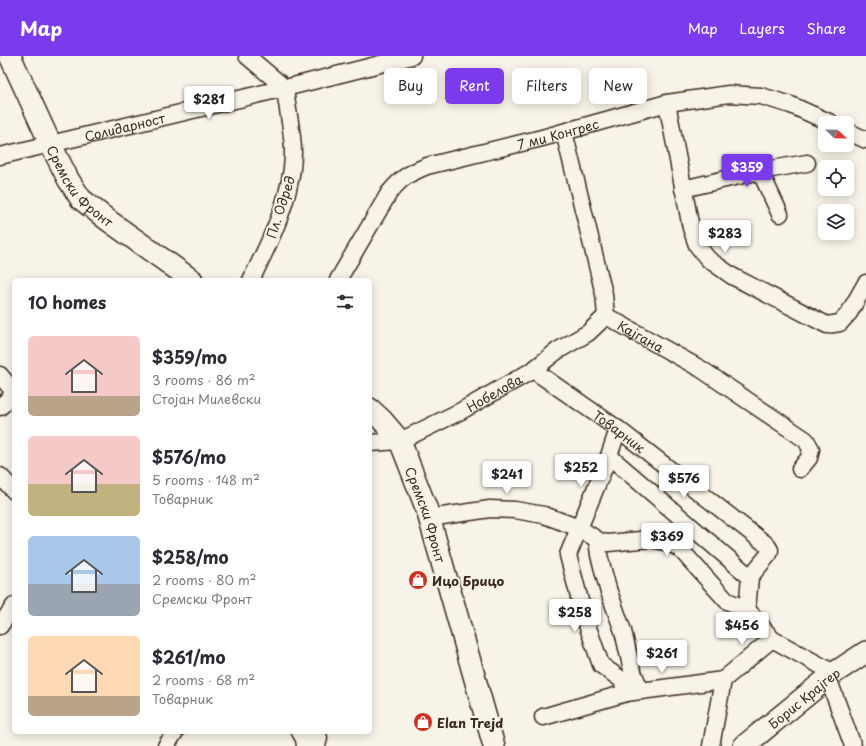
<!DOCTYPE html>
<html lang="en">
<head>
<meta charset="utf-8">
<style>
	:root { --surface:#fff; --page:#f7f7f7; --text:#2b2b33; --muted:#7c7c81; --accent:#7c3aed }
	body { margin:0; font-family:"Playpen Sans",sans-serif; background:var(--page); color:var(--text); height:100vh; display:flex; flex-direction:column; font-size:15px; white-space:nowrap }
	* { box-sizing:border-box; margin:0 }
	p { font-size:13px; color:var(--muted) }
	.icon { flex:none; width:22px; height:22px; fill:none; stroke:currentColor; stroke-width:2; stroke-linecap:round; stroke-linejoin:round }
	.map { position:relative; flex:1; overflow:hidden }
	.drawer { position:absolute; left:12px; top:222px; width:360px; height:456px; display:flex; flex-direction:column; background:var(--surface); border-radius:6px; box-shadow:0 2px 10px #0003 }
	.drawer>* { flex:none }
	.top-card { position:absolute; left:384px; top:12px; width:380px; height:36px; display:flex; gap:8px }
	.needle { width:26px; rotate:112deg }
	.fabs { position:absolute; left:818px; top:60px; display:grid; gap:8px }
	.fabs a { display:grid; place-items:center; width:36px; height:36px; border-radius:6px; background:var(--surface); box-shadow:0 2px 10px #0003; font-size:20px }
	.price { position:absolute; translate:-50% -34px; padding:0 9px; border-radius:4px; background:#fff; color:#222; font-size:13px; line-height:26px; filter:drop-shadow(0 1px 2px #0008) }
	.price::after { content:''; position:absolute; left:50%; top:24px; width:12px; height:9px; margin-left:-6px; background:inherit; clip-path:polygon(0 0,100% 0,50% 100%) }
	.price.selected { background:var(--accent); color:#fff }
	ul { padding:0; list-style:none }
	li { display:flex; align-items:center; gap:12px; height:100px; padding:0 16px }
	li span { display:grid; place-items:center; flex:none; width:112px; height:80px; border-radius:6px; color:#555 }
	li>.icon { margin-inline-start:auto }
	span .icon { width:48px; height:48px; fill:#fffc; stroke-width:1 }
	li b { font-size:17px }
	h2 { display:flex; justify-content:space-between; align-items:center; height:48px; padding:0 16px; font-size:17px }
	.tag { padding:0 14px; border-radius:6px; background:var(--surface); box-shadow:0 2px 10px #0003; font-size:14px; line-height:36px }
	.tag.selected { background:var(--accent); color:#fff }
	header { display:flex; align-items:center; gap:24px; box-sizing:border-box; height:56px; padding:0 20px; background:var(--accent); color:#fff }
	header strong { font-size:19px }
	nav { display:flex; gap:22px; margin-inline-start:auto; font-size:14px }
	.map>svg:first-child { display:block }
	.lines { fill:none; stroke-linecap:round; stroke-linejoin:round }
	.minor-casing { stroke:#3b2a1e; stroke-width:19 }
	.tertiary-casing { stroke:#3b2a1e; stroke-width:24 }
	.minor { stroke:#f7f3e8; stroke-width:16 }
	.tertiary { stroke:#f7f3e8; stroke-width:21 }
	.labels { text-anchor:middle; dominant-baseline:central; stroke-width:4; stroke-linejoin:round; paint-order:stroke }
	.street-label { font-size:13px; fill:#3b2a1e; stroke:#f7f3e8 }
	.poi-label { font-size:13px; font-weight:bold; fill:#3b2a1e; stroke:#f7f3e8; text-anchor:start }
</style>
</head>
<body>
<header>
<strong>Map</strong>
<nav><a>Map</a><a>Layers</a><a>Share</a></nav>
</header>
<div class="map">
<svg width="866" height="690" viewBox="0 0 866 690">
	<rect width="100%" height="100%" fill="#f7f3e8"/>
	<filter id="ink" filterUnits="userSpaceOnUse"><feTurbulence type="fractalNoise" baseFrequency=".025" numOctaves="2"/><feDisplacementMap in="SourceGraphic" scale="8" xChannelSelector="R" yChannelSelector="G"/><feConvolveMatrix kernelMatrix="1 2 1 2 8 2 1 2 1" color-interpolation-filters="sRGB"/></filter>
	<g filter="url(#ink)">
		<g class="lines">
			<defs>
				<g id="minor">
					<path d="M247,0L285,32C287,53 293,76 293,96C293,139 270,186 251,224"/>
					<path d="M667,47L691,172L697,189L708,203L732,220L827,269L840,267L849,257L866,227"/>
					<path d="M847,75L866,84"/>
					<path id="s1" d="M564,76L604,238L606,260L701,313L806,384L811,393L809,402L800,413"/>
					<path id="s2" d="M0,100L285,32L412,0"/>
					<path d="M760,115L780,158"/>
					<path d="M683,133L760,115L807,107"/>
					<path id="s3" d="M338,224L389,137C402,121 408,118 427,110L542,82L667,47L729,38L761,40L791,49L831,67"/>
					<path id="s4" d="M533,314L618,373L767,489L770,494L769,498L750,521L747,553L772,583"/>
					<path d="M0,319L14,336"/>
					<path d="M0,351L14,338"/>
					<path d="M618,373L609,400L568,499L584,560L601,609L622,624L626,637"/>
					<path id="s5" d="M370,387L400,385L461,355L533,314L557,295L588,277L606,260"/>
					<path d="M609,400L750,521"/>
					<path d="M0,420L14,435"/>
					<path d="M429,462L490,453L515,454L544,459L579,472L601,486L608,487L651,483L670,487L680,493L727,545L747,553"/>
					<path d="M597,484L599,499L608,533L623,575L632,614L641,635"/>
					<path d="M0,570L14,550"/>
					<path d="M828,622L853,690"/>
					<path d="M543,661L626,637L723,624"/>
					<path d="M300,676L304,683L305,690"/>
					<path d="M166,690L175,676"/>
					<path d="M317,690L319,682L317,676"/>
					<path d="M711,690L723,624L772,583L834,617"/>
				</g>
				<g id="tertiary">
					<path id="s6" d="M10,0L50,87L68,123L81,143L109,165L192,224"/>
					<path id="s7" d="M370,353L382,364L400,385L427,454L494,690"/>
					<path id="s8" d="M744,690L834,617L866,596"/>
				</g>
			</defs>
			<use href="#minor" class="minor-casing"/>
			<use href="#tertiary" class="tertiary-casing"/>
			<use href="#minor" class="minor"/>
			<use href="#tertiary" class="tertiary"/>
		</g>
	</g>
	<defs>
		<symbol id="shop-disc" viewBox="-11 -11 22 22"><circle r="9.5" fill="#c8321e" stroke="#f7f3e8"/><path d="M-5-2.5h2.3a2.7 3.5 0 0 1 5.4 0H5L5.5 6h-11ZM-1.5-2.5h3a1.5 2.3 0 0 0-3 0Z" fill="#fff"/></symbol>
	</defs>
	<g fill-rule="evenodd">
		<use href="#shop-disc" x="407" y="513" width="22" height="22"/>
		<use href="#shop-disc" x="412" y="655" width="22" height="22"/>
	</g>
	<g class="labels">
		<g class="street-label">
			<text stroke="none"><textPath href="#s2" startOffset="128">Солидарност</textPath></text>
			<text stroke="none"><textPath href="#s3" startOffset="283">7 ми Конгрес</textPath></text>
			<text stroke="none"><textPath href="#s6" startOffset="149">Сремски Фронт</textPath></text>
			<text transform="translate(280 151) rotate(-72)">Пл. Одред</text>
			<text stroke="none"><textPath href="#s1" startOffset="229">Кајгана</textPath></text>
			<text stroke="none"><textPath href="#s5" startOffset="136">Нобелова</textPath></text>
			<text stroke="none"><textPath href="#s4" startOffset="106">Товарник</textPath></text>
			<text stroke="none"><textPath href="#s7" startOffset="122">Сремски Фронт</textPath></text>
			<text stroke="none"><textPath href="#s8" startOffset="77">Борис Крајгер</textPath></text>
		</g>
		<g class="poi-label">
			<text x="432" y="524">Ицо Брицо</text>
			<text x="437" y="666">Elan Trejd</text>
		</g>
	</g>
</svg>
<div class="fabs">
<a><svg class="needle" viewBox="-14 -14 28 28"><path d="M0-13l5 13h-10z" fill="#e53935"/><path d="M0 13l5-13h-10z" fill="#7c7c81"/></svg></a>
<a><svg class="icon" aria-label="locate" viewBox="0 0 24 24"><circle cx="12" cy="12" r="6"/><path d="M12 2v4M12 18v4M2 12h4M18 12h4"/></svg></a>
<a><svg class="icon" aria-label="layers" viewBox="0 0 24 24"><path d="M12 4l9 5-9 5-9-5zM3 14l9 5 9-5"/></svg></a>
</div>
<b class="price" style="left:209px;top:64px">$281</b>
<b class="price selected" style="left:747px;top:132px">$359</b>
<b class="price" style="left:725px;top:198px">$283</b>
<b class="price" style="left:581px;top:432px">$252</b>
<b class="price" style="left:507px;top:439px">$241</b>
<b class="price" style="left:684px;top:443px">$576</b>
<b class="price" style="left:667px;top:501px">$369</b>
<b class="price" style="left:575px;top:577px">$258</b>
<b class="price" style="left:742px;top:590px">$456</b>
<b class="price" style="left:662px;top:618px">$261</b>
<div class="top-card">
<a class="tag">Buy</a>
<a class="tag selected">Rent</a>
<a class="tag">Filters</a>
<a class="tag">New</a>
</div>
<section class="drawer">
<h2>10 homes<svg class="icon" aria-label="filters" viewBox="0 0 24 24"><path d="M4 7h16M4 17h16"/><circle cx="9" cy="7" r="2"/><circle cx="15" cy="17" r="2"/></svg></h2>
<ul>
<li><span style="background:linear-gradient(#f6c9c9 75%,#b9a48a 0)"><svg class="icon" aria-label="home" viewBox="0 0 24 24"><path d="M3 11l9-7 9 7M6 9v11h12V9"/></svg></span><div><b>$359/mo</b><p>3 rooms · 86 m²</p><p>Стојан Милевски</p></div></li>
<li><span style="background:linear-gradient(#f6c9c9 60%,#c2b280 0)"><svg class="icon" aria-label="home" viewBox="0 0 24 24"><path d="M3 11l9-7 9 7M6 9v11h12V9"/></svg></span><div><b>$576/mo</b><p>5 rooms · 148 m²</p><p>Товарник</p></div></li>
<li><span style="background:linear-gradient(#a9c7e8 60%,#9aa5b1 0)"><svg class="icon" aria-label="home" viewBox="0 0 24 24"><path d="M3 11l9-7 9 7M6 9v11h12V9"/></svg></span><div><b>$258/mo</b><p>2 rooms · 80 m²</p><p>Сремски Фронт</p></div></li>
<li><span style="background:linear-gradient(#ffd9b3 75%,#b9a48a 0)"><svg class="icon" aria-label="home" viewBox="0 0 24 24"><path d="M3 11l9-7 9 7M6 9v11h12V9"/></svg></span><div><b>$261/mo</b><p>2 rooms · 68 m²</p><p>Товарник</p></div></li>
</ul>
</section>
</div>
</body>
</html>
